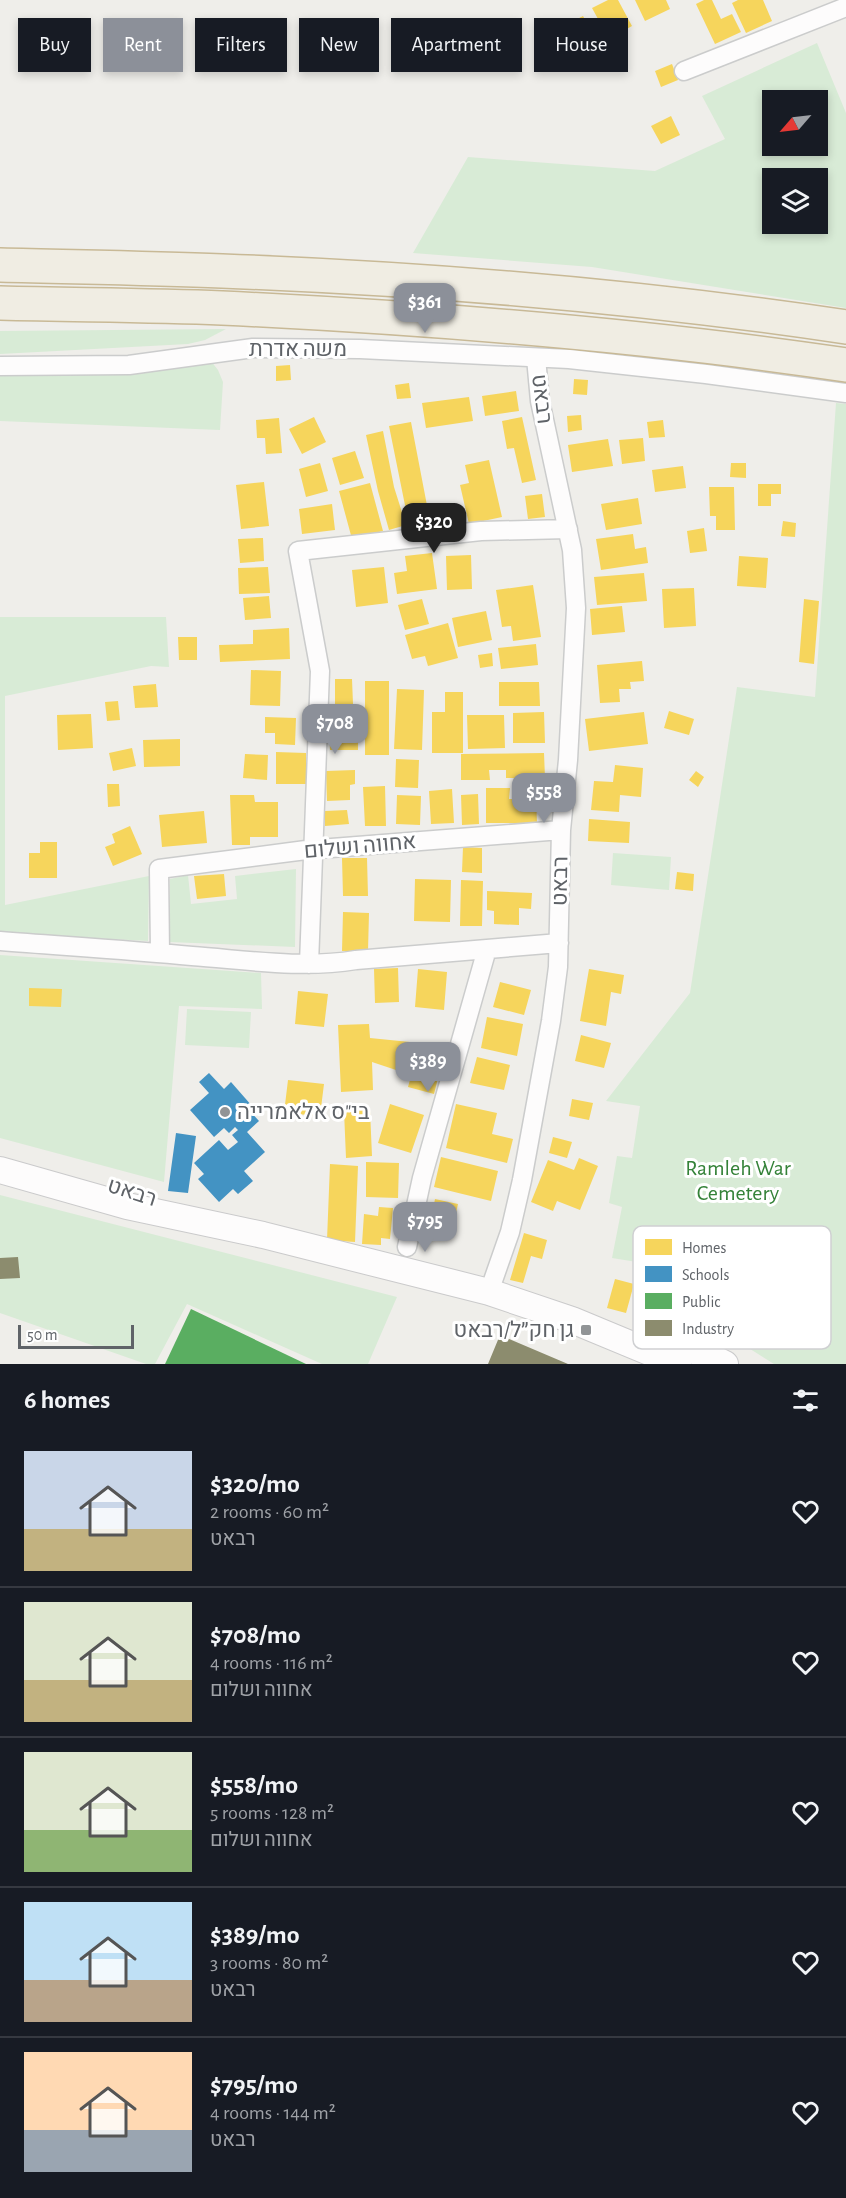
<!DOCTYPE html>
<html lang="en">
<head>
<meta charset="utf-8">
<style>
	:root { --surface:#171b24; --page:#20242c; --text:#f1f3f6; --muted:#9ea1a6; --line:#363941; --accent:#8c9099 }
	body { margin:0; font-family:"Alegreya Sans",Heebo,sans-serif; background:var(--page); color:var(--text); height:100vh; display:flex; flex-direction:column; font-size:22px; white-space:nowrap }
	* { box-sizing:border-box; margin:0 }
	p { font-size:20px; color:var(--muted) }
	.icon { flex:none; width:33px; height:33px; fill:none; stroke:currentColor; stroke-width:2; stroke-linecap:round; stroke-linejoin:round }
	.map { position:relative; height:1364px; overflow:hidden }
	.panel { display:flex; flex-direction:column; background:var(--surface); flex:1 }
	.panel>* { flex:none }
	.banner { position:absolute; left:18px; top:18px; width:810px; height:54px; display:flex; gap:12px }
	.needle { width:39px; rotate:242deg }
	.tools { position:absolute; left:762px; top:90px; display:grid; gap:12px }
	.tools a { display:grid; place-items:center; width:66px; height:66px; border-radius:0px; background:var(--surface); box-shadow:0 3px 9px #0003; font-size:30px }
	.scale { position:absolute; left:18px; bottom:15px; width:116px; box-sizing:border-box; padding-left:6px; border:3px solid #5f6368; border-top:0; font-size:16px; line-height:21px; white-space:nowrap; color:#5f6368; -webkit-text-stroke:4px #fff; paint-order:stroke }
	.price { position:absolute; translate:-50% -51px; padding:0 14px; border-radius:12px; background:var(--accent); color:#fff; font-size:20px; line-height:39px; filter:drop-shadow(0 2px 3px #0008) }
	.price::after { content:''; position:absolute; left:50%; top:36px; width:18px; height:14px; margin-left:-9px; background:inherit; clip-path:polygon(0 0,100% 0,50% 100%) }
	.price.current { background:#222; color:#fff }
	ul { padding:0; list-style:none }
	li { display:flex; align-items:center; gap:18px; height:150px; padding:0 24px }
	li+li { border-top:2px solid var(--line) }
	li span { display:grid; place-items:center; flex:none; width:168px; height:120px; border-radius:0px; color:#555 }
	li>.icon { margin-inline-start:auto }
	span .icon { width:72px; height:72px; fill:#fffc; stroke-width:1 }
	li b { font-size:26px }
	h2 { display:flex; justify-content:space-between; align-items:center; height:72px; padding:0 24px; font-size:26px }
	.chip { padding:0 21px; border-radius:0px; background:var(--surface); box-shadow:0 3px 9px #0003; font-size:21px; line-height:54px }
	.chip.current { background:var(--accent); color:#fff }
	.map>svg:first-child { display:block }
	.green { fill:#d8ebd6; fill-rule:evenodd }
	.homes { fill:#f6d55c }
	.schools { fill:#4393c3 }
	.public { fill:#5aae61 }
	.industry { fill:#8c8c6e }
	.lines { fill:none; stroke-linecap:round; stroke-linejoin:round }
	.street-casing { stroke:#cbcccc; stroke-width:21 }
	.secondary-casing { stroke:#cacacb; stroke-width:28 }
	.highway-casing { stroke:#c8b996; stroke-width:36 }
	.street { stroke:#fdfcfc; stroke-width:18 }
	.secondary { stroke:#fdfcfc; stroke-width:26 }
	.highway { stroke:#f0ede3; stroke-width:33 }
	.poi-dot { fill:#919496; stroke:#fff; stroke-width:2 }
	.labels { text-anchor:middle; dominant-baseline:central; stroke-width:6; stroke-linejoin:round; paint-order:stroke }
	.street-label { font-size:22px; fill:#5f6368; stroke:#fff }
	.poi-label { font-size:22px; fill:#5f6368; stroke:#fff; text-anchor:start }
	.park-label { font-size:22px; fill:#348238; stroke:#fff }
	.key { fill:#fff; stroke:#cfd0d2; stroke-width:1.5 }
	.key-label { font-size:16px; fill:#5f6368 }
</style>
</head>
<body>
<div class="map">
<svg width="846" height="1364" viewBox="0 0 846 1364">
	<rect width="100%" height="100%" fill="#efeeea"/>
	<path class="green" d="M817,43L846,113V308L592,267L413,253L468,157L655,171L725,139L702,96ZM772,100H818V146H772ZM772,178H818V224H772Z
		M226,329L205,340L188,344L0,354V331Z
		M207,356L218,370L223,382L220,430L0,421V371Z
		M836,403L846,404V1364H774L668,1297L674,1268L612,1258L622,1207L609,1203L617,1156L632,1158L640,1106L606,1101L690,993L737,687L815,697Z
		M0,617H166L169,667L151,666L5,696V905L149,876L148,941L0,933Z
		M613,853L671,857L669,890L611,885Z
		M296,869L295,947L169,942L170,879L188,875L191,904L237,899L235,876Z
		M0,955L261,973L262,1009L179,1006L164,1182L0,1138Z
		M187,1009L251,1012L249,1048L185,1045Z
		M0,1195L397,1297L368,1364H322L187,1304L155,1364H146L0,1313Z"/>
	<path class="homes" d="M608,0H618L632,26L609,39L592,8Z
		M635,0H666L670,9L645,21Z
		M704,0H712L721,19L732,14L741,32L715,44L696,4Z
		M738,0H763L772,21L746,33L732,3Z
		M583,16L599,46L573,60L556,30Z
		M672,64L678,80L661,87L655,71Z
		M671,116L680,135L661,144L651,126Z
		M290,365L291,380L276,381V366Z
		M574,379L588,380L587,395L573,394Z
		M409,383L411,398L397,399L395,385Z
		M516,391L519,411L485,416L482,396Z
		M469,397L473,421L426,428L422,403Z
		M581,415L582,430L568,432L567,416Z
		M314,417L326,442L302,454L289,429Z
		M522,417L536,480L522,483L514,448L507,449L502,421Z
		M279,418L282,453L266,454L265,438H257L256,420Z
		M663,420L665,437L649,438L647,422Z
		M411,422L430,521L409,525L389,426Z
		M383,431L394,487L406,525L389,530L378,491L366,435Z
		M643,438L645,461L622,464L619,440Z
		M608,439L613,466L572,472L568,445Z
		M355,451L364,478L340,485L332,458Z
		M489,460L502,517L469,524L460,485L469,483L465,465Z
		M320,463L328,491L306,497L299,469Z
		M731,463H746V478L730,477Z
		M683,466L686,488L655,492L652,470Z
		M264,482L269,526L241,529L236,485Z
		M370,483L383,531L352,539L339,491Z
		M758,484H781V494H771V506H758Z
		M709,487H734L735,530H716V516H710Z
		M542,494L545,517L528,519L525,496Z
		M638,498L642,524L606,530L601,504Z
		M332,504L335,530L302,534L299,509Z
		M783,521L796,523L795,537L781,536Z
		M704,528L707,551L690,553L687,531Z
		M633,534L635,549L646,547L648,563L601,570L596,539Z
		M263,538L264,561L240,563L238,539Z
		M432,553L437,589L397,594L394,573L407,571L405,556Z
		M471,555L472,589L447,590L446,556Z
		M739,556L768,558L766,588L737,586Z
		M268,567L270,593L239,594L238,568Z
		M384,567L388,603L356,607L352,570Z
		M644,573L647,601L597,605L594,577Z
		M533,585L541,637L513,641L511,626L502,627L496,590Z
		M694,588L696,626L664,628L662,589Z
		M269,596L271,618L245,620L243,598Z
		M422,599L429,624L405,630L398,605Z
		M804,599L819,601L814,664L799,662Z
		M622,606L625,632L592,635L590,609Z
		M486,611L492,640L458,647L452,618Z
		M448,623L458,658L428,666L425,656L412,659L405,635Z
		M289,628L290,659L220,662L219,645L253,644V630Z
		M178,637H197V660H179Z
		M536,644L538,665L501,669L498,648Z
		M492,653L493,666L480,668L478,655Z
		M642,661L644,681L630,682L631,689H619L620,702L600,703L597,665Z
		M251,670L281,671L280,706L250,705Z
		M335,679H352L353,704H335Z
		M365,681H389V755H365Z
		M499,682H539L540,706H499Z
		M156,684L158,707L135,708L133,686Z
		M397,689L424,690L422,750L394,749Z
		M445,692H463V753H432V712H445Z
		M118,701L120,720L107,721L105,702Z
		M669,711L694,719L689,735L664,728Z
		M544,712L545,743H513V713Z
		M644,712L648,744L589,751L585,719Z
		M91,714L93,748L58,750L57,715Z
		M329,714H349V727H358V750H330Z
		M467,715H504L505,748L468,749Z
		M265,717L296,718L295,745L275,744V733H265Z
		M180,739V766L144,767L143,740Z
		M132,748L136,766L113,771L109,753Z
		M276,752L306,753V784H276Z
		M544,753L545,778H506V770H489L490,780H461V754Z
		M245,754L268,755L267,780L243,778Z
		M396,759L419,760L418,788L395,787Z
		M615,765L643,768L641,797L620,795L619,812L591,810L594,781L613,782Z
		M355,770V784L350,785V800L327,801L326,771Z
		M696,771L704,777L698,787L689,780Z
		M107,784H119L120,806L108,807Z
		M385,786L386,826H365L363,787Z
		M486,788H510L509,799H536L537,823H486Z
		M452,789L454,823L431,824L429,791Z
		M478,794L479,824L462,825L461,795Z
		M230,795H254L255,802H278V837H250V845H232Z
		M397,795L421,796L420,825L396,824Z
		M347,810L349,824L325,826V811Z
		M204,811L207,843L162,847L159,815Z
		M589,819L630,822L629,843L588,841Z
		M130,826L142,854L113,866L105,847L115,843L112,834Z
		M40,842H57V878H29V853H40Z
		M463,847L482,848V873L462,872Z
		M342,858H367L368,896H343Z
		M677,872L694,874L693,891L675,889Z
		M224,874L226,896L197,899L194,876Z
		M415,879L451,880L450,922L414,921Z
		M461,880L483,881L482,926H460Z
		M487,891L532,893L531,909L519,908V925L494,924V911L487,910Z
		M343,912L369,913L368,951H342Z
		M398,968L399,1002L375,1003L374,969Z
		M418,969L447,972L444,1010L415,1007Z
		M589,969L624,975L621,994L611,992L606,1026L580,1021Z
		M500,982L531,990L524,1015L493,1007Z
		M29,988L62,989L61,1007L29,1006Z
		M298,991L328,994L324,1027L295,1024Z
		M487,1017L523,1024L517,1056L481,1048Z
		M369,1024L370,1038L410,1042L405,1073L372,1062L373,1090L341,1092L338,1025Z
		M581,1035L611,1043L604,1068L575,1061Z
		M418,1051L443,1058L434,1094L408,1087Z
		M477,1057L510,1065L504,1090L470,1083Z
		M288,1080L324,1084L320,1116L284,1113Z
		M572,1099L593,1103L589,1120L569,1116Z
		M390,1104L424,1115L411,1153L378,1143Z
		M456,1104L497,1113L492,1134L513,1139L507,1163L446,1148Z
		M370,1110L372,1156L346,1158L344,1111Z
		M553,1137L572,1142L567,1158L549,1153Z
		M441,1157L498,1171L491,1201L434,1187Z
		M579,1158L598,1166L580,1210L557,1201L553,1211L531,1202L548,1160L574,1170Z
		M366,1162L399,1163L398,1198L366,1197Z
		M330,1164L358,1166L355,1242L327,1240Z
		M435,1199L458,1204L450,1240L428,1235Z
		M379,1207L393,1208L390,1239L381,1238V1245L362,1244L364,1214L378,1216Z
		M524,1233L547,1240L542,1259L531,1256L523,1283L510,1280Z
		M615,1279L634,1284L626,1313L607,1308Z"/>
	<path class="schools" d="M209,1073L224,1089L231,1082L252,1106L248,1109L259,1121L247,1132L265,1152L244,1171L253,1181L238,1194L233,1189L219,1202L198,1179L204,1174L194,1163L219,1140L228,1150L238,1142L232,1135L238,1130L235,1127L229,1133L224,1128L214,1137L190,1110L209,1093L199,1082Z
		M176,1133L196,1136L188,1193L168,1191Z"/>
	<path class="public" d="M191,1309L306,1364H165Z"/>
	<path class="industry" d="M18,1257L20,1278L0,1279V1258Z
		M500,1335L568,1364H488Z"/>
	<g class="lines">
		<defs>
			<path id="street" d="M684,71L846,7
				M0,366L129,365L253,348L360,349L569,359L706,374L846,393
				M0,941C64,946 128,950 192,956C247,960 301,969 356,960L559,943
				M160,953L159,869L306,850L561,830
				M309,964L320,671L298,551L481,531L568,529
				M407,1247L422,1178L487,949
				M489,1292L510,1232L522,1180L551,1021L558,967L561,830L568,760L576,608L572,550L540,401L536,358"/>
			<path id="secondary" d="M0,1170L127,1206L263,1235L489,1292L572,1320L678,1364
				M645,1337C673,1344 700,1351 725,1364"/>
			<path id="highway" d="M0,265C74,267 148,268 222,271C431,279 639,296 846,327
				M0,303C74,305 148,305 222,308C431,318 639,334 846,365"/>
		</defs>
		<use href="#street" class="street-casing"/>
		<use href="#secondary" class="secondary-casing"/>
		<use href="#highway" class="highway-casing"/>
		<use href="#street" class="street"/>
		<use href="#secondary" class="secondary"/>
		<use href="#highway" class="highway"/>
	</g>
	<g class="poi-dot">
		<circle cx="225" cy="1112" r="6"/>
		<rect x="580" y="1324" width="12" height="12" rx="3"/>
	</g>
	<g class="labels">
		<g class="street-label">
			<text x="298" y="349">משה אדרת</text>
			<text transform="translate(542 399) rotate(83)">רבאט</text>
			<text transform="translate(360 846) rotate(-5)">אחווה ושלום</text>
			<text transform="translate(560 881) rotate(-89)">רבאט</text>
			<text transform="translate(132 1192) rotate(18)">רבאט</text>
		</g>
		<g class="poi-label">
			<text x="237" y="1112">בי"ס אלאמרייה</text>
			<text x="574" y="1330" text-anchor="end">גן חק״ל/רבאט</text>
		</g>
		<g class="park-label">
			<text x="738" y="1168">Ramleh War<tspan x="738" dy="25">Cemetery</tspan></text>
		</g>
	</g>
	<rect x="633" y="1226" width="198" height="123" rx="9" class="key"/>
	<rect x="645" y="1239" width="27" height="16" fill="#f6d55c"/>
	<rect x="645" y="1266" width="27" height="16" fill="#4393c3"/>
	<rect x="645" y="1293" width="27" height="16" fill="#5aae61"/>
	<rect x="645" y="1320" width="27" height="16" fill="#8c8c6e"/>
	<g class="key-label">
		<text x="682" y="1253">Homes</text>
		<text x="682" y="1280">Schools</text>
		<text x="682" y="1307">Public</text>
		<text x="682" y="1334">Industry</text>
	</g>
</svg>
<div class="tools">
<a><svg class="needle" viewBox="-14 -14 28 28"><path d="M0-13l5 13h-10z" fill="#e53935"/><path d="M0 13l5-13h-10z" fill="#9ea1a6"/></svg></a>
<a><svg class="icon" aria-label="layers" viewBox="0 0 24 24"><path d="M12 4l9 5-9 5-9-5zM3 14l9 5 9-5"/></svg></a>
</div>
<div class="scale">50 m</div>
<b class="price" style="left:425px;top:334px">$361</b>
<b class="price current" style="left:434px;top:554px">$320</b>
<b class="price" style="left:335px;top:755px">$708</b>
<b class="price" style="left:544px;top:824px">$558</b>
<b class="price" style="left:428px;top:1093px">$389</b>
<b class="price" style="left:425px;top:1253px">$795</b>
<div class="banner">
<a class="chip">Buy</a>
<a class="chip current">Rent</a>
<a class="chip">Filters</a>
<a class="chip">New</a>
<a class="chip">Apartment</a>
<a class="chip">House</a>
</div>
</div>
<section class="panel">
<h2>6 homes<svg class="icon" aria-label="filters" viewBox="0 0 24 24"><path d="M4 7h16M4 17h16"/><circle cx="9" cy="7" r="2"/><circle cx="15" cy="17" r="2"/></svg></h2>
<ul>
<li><span style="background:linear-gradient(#c9d6e8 65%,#c2b280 0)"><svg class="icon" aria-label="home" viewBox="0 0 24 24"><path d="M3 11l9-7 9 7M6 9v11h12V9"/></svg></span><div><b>$320/mo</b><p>2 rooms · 60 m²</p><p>רבאט</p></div><svg class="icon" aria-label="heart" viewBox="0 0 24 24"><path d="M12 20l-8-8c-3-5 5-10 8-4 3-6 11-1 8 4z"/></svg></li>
<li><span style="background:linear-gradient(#dfe7d0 65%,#c2b280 0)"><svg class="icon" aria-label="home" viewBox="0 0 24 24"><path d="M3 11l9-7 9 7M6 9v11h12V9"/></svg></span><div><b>$708/mo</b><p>4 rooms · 116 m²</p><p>אחווה ושלום</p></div><svg class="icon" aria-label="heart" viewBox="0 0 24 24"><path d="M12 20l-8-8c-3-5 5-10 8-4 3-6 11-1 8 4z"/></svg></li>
<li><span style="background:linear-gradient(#dfe7d0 65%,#8fb573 0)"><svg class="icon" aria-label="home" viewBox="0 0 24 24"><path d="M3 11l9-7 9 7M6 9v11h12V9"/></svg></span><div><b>$558/mo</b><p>5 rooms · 128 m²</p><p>אחווה ושלום</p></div><svg class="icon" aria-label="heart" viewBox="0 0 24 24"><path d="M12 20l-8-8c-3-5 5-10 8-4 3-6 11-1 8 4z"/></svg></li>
<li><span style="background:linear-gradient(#bfe0f5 65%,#b9a48a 0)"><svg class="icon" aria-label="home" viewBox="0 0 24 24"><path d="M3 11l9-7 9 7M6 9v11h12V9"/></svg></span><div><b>$389/mo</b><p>3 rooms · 80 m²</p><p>רבאט</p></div><svg class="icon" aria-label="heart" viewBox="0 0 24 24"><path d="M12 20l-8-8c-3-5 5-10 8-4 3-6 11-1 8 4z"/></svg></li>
<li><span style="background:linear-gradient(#ffd9b3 65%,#9aa5b1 0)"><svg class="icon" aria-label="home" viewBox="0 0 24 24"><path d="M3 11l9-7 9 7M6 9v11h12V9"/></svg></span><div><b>$795/mo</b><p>4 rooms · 144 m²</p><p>רבאט</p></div><svg class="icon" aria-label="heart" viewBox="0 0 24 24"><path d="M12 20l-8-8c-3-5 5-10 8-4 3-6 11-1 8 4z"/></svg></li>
</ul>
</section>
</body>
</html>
